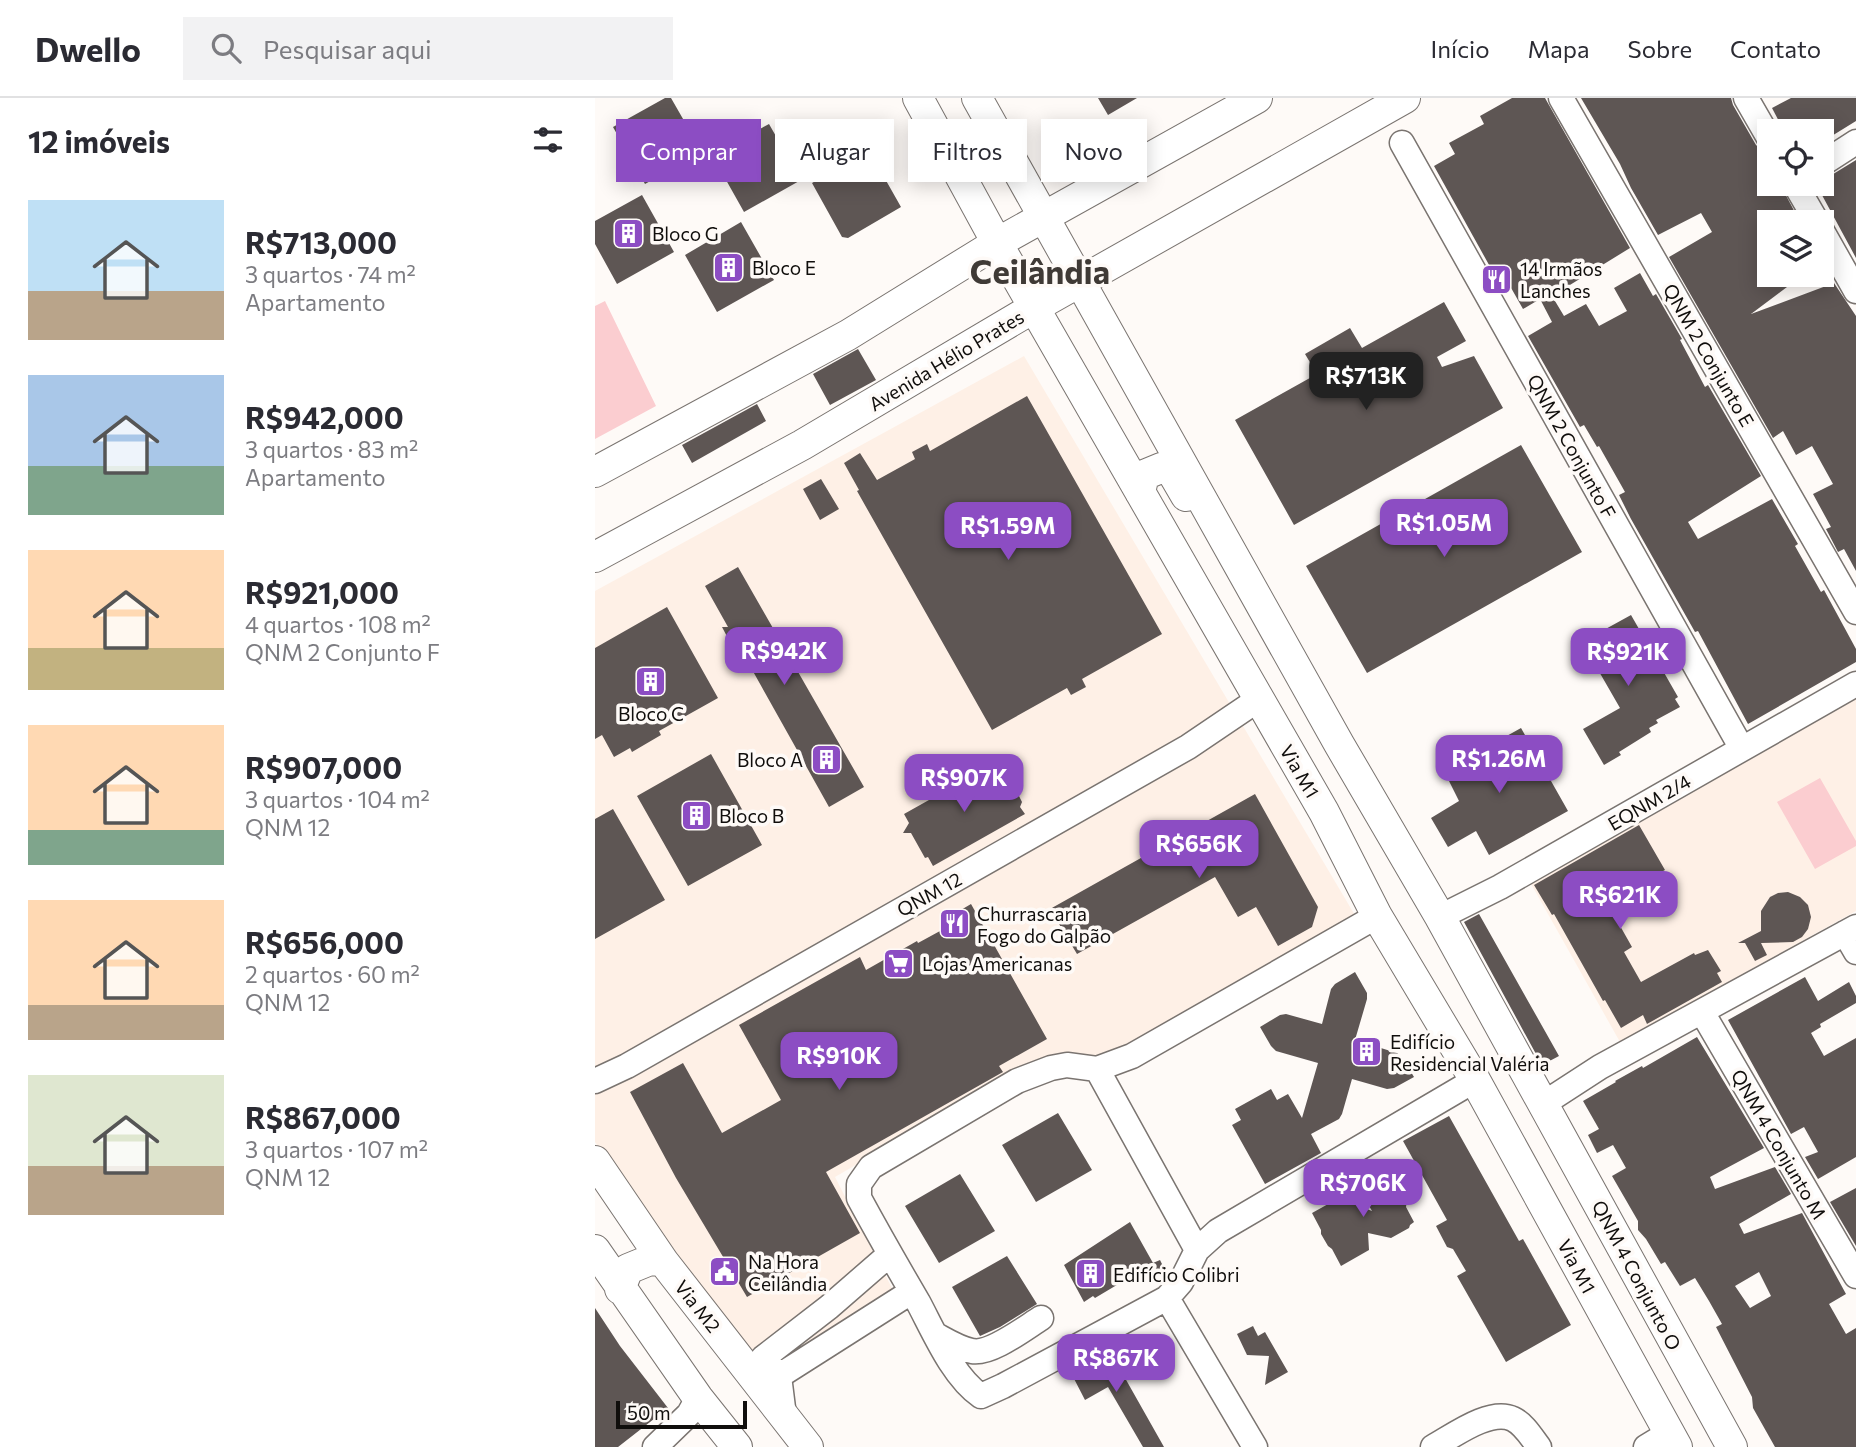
<!DOCTYPE html>
<html lang="pt">
<head>
<meta charset="utf-8">
<style>
	:root { --surface:#fff; --page:#f2f2f3; --text:#2b2b33; --muted:#7c7c81; --line:#e1e1e2; --accent:#8c4dc3 }
	body { margin:0; font-family:Commissioner,sans-serif; background:var(--page); color:var(--text); height:100vh; display:flex; flex-direction:column; font-size:26px; white-space:nowrap }
	* { box-sizing:border-box; margin:0 }
	p { font-size:23px; color:var(--muted) }
	.icon { flex:none; width:38px; height:38px; fill:none; stroke:currentColor; stroke-width:2; stroke-linecap:round; stroke-linejoin:round }
	.map { position:relative; flex:1; overflow:hidden }
	.side { display:flex; flex-direction:column; background:var(--surface); width:595px }
	.side>* { flex:none }
	.hud { position:absolute; left:21px; top:21px; width:665px; height:63px; display:flex; gap:14px }
	.fabs { position:absolute; left:1162px; top:21px; display:grid; gap:14px }
	.fabs a { display:grid; place-items:center; width:77px; height:77px; border-radius:0px; background:var(--surface); box-shadow:0 4px 18px #0003; font-size:35px }
	.scale { position:absolute; left:21px; bottom:18px; width:131px; box-sizing:border-box; padding-left:7px; border:4px solid #100e0c; border-top:0; font-size:19px; line-height:24px; white-space:nowrap; color:#100e0c; -webkit-text-stroke:5px #fefaf7; paint-order:stroke }
	.price { position:absolute; translate:-50% -60px; padding:0 16px; border-radius:14px; background:var(--accent); color:#fff; font-size:23px; line-height:46px; filter:drop-shadow(0 2px 4px #0008) }
	.price::after { content:''; position:absolute; left:50%; top:42px; width:21px; height:16px; margin-left:-10px; background:inherit; clip-path:polygon(0 0,100% 0,50% 100%) }
	.price.selected { background:#222; color:#fff }
	ul { padding:0; list-style:none }
	li { display:flex; align-items:center; gap:21px; height:175px; padding:0 28px }
	li span { display:grid; place-items:center; flex:none; width:196px; height:140px; border-radius:0px; color:#555 }
	li>.icon { margin-inline-start:auto }
	span .icon { width:84px; height:84px; fill:#fffc; stroke-width:1 }
	li b { font-size:30px }
	h2 { display:flex; justify-content:space-between; align-items:center; height:84px; padding:0 28px; font-size:30px }
	.tag { padding:0 24px; border-radius:0px; background:var(--surface); box-shadow:0 4px 18px #0003; font-size:24px; line-height:63px }
	.tag.selected { background:var(--accent); color:#fff }
	header { display:flex; align-items:center; gap:42px; box-sizing:border-box; height:98px; padding:0 35px; background:var(--surface); border-bottom:2px solid var(--line) }
	header strong { font-size:33px }
	nav { display:flex; gap:38px; margin-inline-start:auto; font-size:24px }
	.search { width:490px; height:63px; background:var(--page); display:flex; align-items:center; gap:18px; box-sizing:border-box; padding:0 24px; border-radius:0px; color:var(--muted); font-size:26px }
	main { display:flex; flex:1; min-height:0 }
	.map>svg:first-child { display:block }
	.built { fill:#fef0e6 }
	.green { fill:#fbcdd0 }
	.building { fill:#5e5654; fill-rule:evenodd }
	.lines { fill:none; stroke-linecap:round; stroke-linejoin:round }
	.minor-casing { stroke:#7a7470; stroke-width:27 }
	.major-casing { stroke:#7a7470; stroke-width:32 }
	.minor { stroke:#fff; stroke-width:24 }
	.major { stroke:#fff; stroke-width:30 }
	.labels { text-anchor:middle; dominant-baseline:central; stroke-width:7; stroke-linejoin:round; paint-order:stroke }
	.poi-label { font-size:19px; fill:#100e0c; stroke:#fefaf7; text-anchor:start }
	.street-label { font-size:19px; fill:#100e0c; stroke:#fefaf7 }
	.town-label { font-size:33px; font-weight:bold; fill:#3f3a36; stroke:#fefaf7 }
</style>
</head>
<body>
<header>
<strong>Dwello</strong>
<div class="search"><svg class="icon" aria-label="search" viewBox="0 0 24 24"><circle cx="10" cy="10" r="6"/><path d="M15 15l6 6"/></svg>Pesquisar aqui</div>
<nav><a>Início</a><a>Mapa</a><a>Sobre</a><a>Contato</a></nav>
</header>
<main>
<section class="side">
<h2>12 imóveis<svg class="icon" aria-label="filters" viewBox="0 0 24 24"><path d="M4 7h16M4 17h16"/><circle cx="9" cy="7" r="2"/><circle cx="15" cy="17" r="2"/></svg></h2>
<ul>
<li><span style="background:linear-gradient(#bfe0f5 65%,#b9a48a 0)"><svg class="icon" aria-label="home" viewBox="0 0 24 24"><path d="M3 11l9-7 9 7M6 9v11h12V9"/></svg></span><div><b>R$713,000</b><p>3 quartos · 74 m²</p><p>Apartamento</p></div></li>
<li><span style="background:linear-gradient(#a9c7e8 65%,#7fa58c 0)"><svg class="icon" aria-label="home" viewBox="0 0 24 24"><path d="M3 11l9-7 9 7M6 9v11h12V9"/></svg></span><div><b>R$942,000</b><p>3 quartos · 83 m²</p><p>Apartamento</p></div></li>
<li><span style="background:linear-gradient(#ffd9b3 70%,#c2b280 0)"><svg class="icon" aria-label="home" viewBox="0 0 24 24"><path d="M3 11l9-7 9 7M6 9v11h12V9"/></svg></span><div><b>R$921,000</b><p>4 quartos · 108 m²</p><p>QNM 2 Conjunto F</p></div></li>
<li><span style="background:linear-gradient(#ffd9b3 75%,#7fa58c 0)"><svg class="icon" aria-label="home" viewBox="0 0 24 24"><path d="M3 11l9-7 9 7M6 9v11h12V9"/></svg></span><div><b>R$907,000</b><p>3 quartos · 104 m²</p><p>QNM 12</p></div></li>
<li><span style="background:linear-gradient(#ffd9b3 75%,#b9a48a 0)"><svg class="icon" aria-label="home" viewBox="0 0 24 24"><path d="M3 11l9-7 9 7M6 9v11h12V9"/></svg></span><div><b>R$656,000</b><p>2 quartos · 60 m²</p><p>QNM 12</p></div></li>
<li><span style="background:linear-gradient(#dfe7d0 65%,#b9a48a 0)"><svg class="icon" aria-label="home" viewBox="0 0 24 24"><path d="M3 11l9-7 9 7M6 9v11h12V9"/></svg></span><div><b>R$867,000</b><p>3 quartos · 107 m²</p><p>QNM 12</p></div></li>
</ul>
</section>
<div class="map">
<svg width="1261" height="1349" viewBox="0 0 1261 1349">
	<rect width="100%" height="100%" fill="#fefaf7"/>
	<path class="built" d="M429,258L761,819L533,951L510,957L463,961L419,975L240,1079L301,1198L174,1284L0,1044V493Z
		M1261,599V813L1025,944L935,784Z"/>
	<path class="green" d="M10,203L61,308L0,341V208Z
		M1225,680L1261,743V748L1220,771L1182,704Z"/>
	<path class="building" d="M70,0H76L107,54L50,86L18,29Z
		M503,0H542L513,17Z
		M917,0H950L1035,150L957,198L969,218L991,206L1004,228L1032,213L1019,190L1045,175L1058,198L1061,196L1087,241L1085,242L1110,289L1113,287L1166,378L1093,424L1103,441L1177,401L1203,446L1200,448L1226,494L1229,492L1261,551V564L1153,626L1103,533L1100,534L1036,421L1024,397L1030,394L1004,348L1002,349L989,327L985,329L933,238L957,224L945,201L928,211L915,188L908,192L839,68L860,56L854,45L889,26L885,18Z
		M986,0H1136L1138,7L1161,47L1168,53L1174,64V86H1185L1205,124H1174V177H1208L1156,216L1239,185L1261,218V473L1249,451L1243,454L1231,431L1236,429L1218,396L1238,386L1217,348L1201,357L1188,333L1178,340L1074,159L1117,134L1106,115L1063,137L1036,90L1025,66Z
		M1196,0H1261V23L1227,44V33H1189L1177,10Z
		M174,26L206,82L149,114L117,57Z
		M271,54L276,56L306,109L253,140L247,139L217,85Z
		M1261,62V160L1221,86H1227V81L1235,78Z
		M47,97L79,154L22,186L0,146V123Z
		M146,124L179,182L122,214L90,157Z
		M849,204L871,243L842,259L847,269L879,258L908,310L699,427L640,322L722,276L710,256L755,230L767,250Z
		M263,251L281,282L235,307L218,276Z
		M432,298L567,536L487,581L491,589L476,597L472,590L397,632L262,393L264,392L249,365L265,355L282,382L320,361L317,354L332,346L335,353Z
		M162,306L171,323L97,365L87,347Z
		M926,347L987,454L772,575L711,468Z
		M226,381L244,411L225,422L208,391Z
		M143,469L269,689L234,709L141,543L136,546L127,529H133L110,488Z
		M72,509L123,600L64,633L66,637L37,654L35,650L19,659L7,637L0,641V550Z
		M1036,517L1083,599L1080,601L1085,609L1061,622L1063,625L1054,630L1056,634L1024,654L1026,657L1009,667L988,631L1025,610L987,544Z
		M926,630L973,713L894,757L881,733L853,749L836,720L864,703L849,673Z
		M116,656L167,747L93,788L42,698Z
		M400,665L404,672L410,674L424,698L427,704L425,709L430,716L338,768L333,759L330,760L316,735H308L314,725L309,716Z
		M660,696L723,809L717,829L683,848L661,809L643,819L620,779L482,856L455,811Z
		M18,711L70,802L0,841V721Z
		M1044,727L1070,772L1011,803L1037,849L1029,854L1046,884L1099,855L1100,857L1113,852L1126,873L1122,875L1127,884L1052,926L1048,917L1026,930L1010,902L1008,903L959,816L957,817L939,787Z
		M1193,794L1205,799L1213,807L1216,819L1213,831L1207,839L1198,844L1166,845L1172,857L1160,863L1150,845H1143L1166,833V813L1175,799L1183,795Z
		M376,806L452,941L404,968L408,974L231,1074L265,1135L152,1199L81,1080L35,994L88,965L127,1035L186,1002L144,927L265,859L271,872L322,843L323,845L356,827L359,816Z
		M884,816L964,958L947,967L869,824Z
		M760,874L772,895V901L760,942L802,955L807,959L819,979L799,990L792,991L757,981L747,1016L744,1021L716,1036L726,1055L670,1086L637,1027L646,1022L640,1011L676,991L682,1002L693,996L707,1020L723,965L681,953L676,948L665,929L685,917L691,916L727,926L736,891L740,886Z
		M1210,879L1223,903L1254,884L1261,898V905L1225,926L1226,929L1216,935L1229,958L1261,940V1059L1223,1081L1210,1059L1223,1054L1209,1029L1196,1036L1133,922Z
		M1102,939L1169,1050L1115,1079L1120,1091L1180,1069L1196,1096L1144,1126L1149,1136L1207,1115L1251,1196L1234,1206L1251,1236L1261,1230V1349H1180L1158,1310L1157,1299L1121,1229L1127,1226L1114,1203L1100,1180L1085,1188L1070,1164L1066,1166L1051,1141L1043,1132V1123L1017,1078L1031,1070L1018,1047L1002,1055L993,1037L1004,1031L988,1003L1021,984L1020,983L1047,968L1048,970ZM1164,1174L1176,1198L1155,1210L1140,1188Z
		M463,1015L497,1072L441,1104L407,1047Z
		M854,1018L924,1143L928,1141L976,1227L911,1264L862,1178L871,1173L858,1151L852,1149L841,1128L852,1122L808,1043Z
		M784,1073L787,1075L791,1073L806,1101L812,1102L811,1109L819,1124L815,1127L814,1130L796,1140L773,1135L774,1152L746,1168L737,1151L733,1148L726,1136V1132L717,1115L744,1100L777,1113L763,1088L781,1078Z
		M365,1076L400,1133L344,1165L310,1108Z
		M1261,1090V1148L1235,1104Z
		M535,1124L558,1165L565,1162L571,1174L553,1184L547,1172L500,1200L498,1198L489,1204L469,1167Z
		M412,1158L442,1206L405,1229L385,1238L357,1189Z
		M0,1210L25,1248L73,1310L23,1349H0Z
		M658,1228L663,1238L670,1234L693,1274L670,1287L674,1258L652,1257L642,1236Z
		M513,1251L530,1280L569,1349H548L513,1289L490,1302L475,1273Z"/>
	<g class="lines">
		<defs>
			<path id="minor" d="M966,0L1261,514
				M1151,0L1174,40
				M807,45L1147,651
				M1227,66L1261,44
				M1200,86L1222,124
				M1227,133L1261,193
				M782,818L537,958L502,971L472,967L456,970L422,983L276,1069L264,1086V1100C283,1135 303,1170 323,1204C339,1234 358,1279 386,1298L408,1288L572,1200L586,1184L602,1152L623,1133L880,982
				M845,819L905,789L1261,586
				M1250,835L1261,854
				M1107,914L1261,1178
				M502,971L602,1152
				M0,983L32,968L593,649L664,601
				M948,1006L1005,969L1261,829
				M572,1200L660,1349
				M341,1237C352,1243 365,1251 377,1253C395,1257 430,1230 446,1220
				M184,1278L316,1194
				M189,1318L184,1278L168,1260L234,1209L295,1156
				M60,1349L94,1316L103,1300
				M838,1349C858,1338 895,1310 918,1321C929,1326 937,1340 944,1349
				M1051,1349L1074,1335"/>
			<path id="major" d="M323,0L402,145L729,714L782,818L880,982L1082,1349
				M382,0L744,646L845,819L1137,1349
				M0,374L253,237L402,145L662,0
				M545,394L549,377L566,370L577,374L591,398
				M0,459L207,347L440,209L810,0
				M0,1063L68,1163L213,1349
				M0,1152L103,1300L142,1349
				M25,1191L33,1171L55,1162L68,1163"/>
		</defs>
		<use href="#minor" class="minor-casing"/>
		<use href="#major" class="major-casing"/>
		<use href="#minor" class="minor"/>
		<use href="#major" class="major"/>
	</g>
	<defs>
		<symbol id="building-square" viewBox="-11 -11 22 22"><rect x="-9" y="-9" width="18" height="18" rx="4" fill="#8c4dc3" stroke="#fefaf7"/><path d="M-4-6H4V6H1V3H-1V6H-4ZM-2.5-4.3h1.7v1.8h-1.7ZM.8-4.3h1.7v1.8H.8ZM-2.5-1h1.7V.8h-1.7ZM.8-1h1.7V.8H.8Z" fill="#fff"/></symbol>
		<symbol id="restaurant-square" viewBox="-11 -11 22 22"><rect x="-9" y="-9" width="18" height="18" rx="4" fill="#8c4dc3" stroke="#fefaf7"/><path d="M-5-6h1v4h1v-4h1v4h1v-4h1v5L-1.5 .5V6h-2V.5L-5-1ZM5-6V6H3V1.5H1.5Q1.5-4 5-6Z" fill="#fff"/></symbol>
		<symbol id="supermarket-square" viewBox="-11 -11 22 22"><rect x="-9" y="-9" width="18" height="18" rx="4" fill="#8c4dc3" stroke="#fefaf7"/><path d="M-6-5.5h2.5l.6 2H6L4.5 2H-2.5L-4.4-4H-6ZM-1.5 3.2a1.3 1.3 0 1 0 .1 0ZM3 3.2a1.3 1.3 0 1 0 .1 0Z" fill="#fff"/></symbol>
		<symbol id="civic-square" viewBox="-11 -11 22 22"><rect x="-9" y="-9" width="18" height="18" rx="4" fill="#8c4dc3" stroke="#fefaf7"/><path d="M-.6-6.5H3V-4.5H.6V-3L4-1V1h2V6H-6V1h2V-1L-.6-3ZM-1.2 2.5V6h2.4V2.5Z" fill="#fff"/></symbol>
	</defs>
	<g fill-rule="evenodd">
		<use href="#building-square" x="16" y="118" width="35" height="35"/>
		<use href="#building-square" x="116" y="152" width="35" height="35"/>
		<use href="#restaurant-square" x="884" y="164" width="35" height="35"/>
		<use href="#building-square" x="38" y="566" width="35" height="35"/>
		<use href="#building-square" x="214" y="644" width="35" height="35"/>
		<use href="#building-square" x="84" y="700" width="35" height="35"/>
		<use href="#restaurant-square" x="342" y="808" width="35" height="35"/>
		<use href="#supermarket-square" x="286" y="848" width="35" height="35"/>
		<use href="#building-square" x="754" y="936" width="35" height="35"/>
		<use href="#civic-square" x="112" y="1156" width="35" height="35"/>
		<use href="#building-square" x="478" y="1158" width="35" height="35"/>
	</g>
	<g class="labels">
		<g class="poi-label">
			<text x="57" y="135">Bloco G</text>
			<text x="157" y="169">Bloco E</text>
			<text x="925" y="170">14 Irmãos<tspan x="925" dy="22">Lanches</tspan></text>
			<text x="56" y="615" text-anchor="middle">Bloco C</text>
			<text x="208" y="661" text-anchor="end">Bloco A</text>
			<text x="124" y="717">Bloco B</text>
			<text x="382" y="815">Churrascaria<tspan x="382" dy="22">Fogo do Galpão</tspan></text>
			<text x="327" y="865">Lojas Americanas</text>
			<text x="795" y="943">Edifício<tspan x="795" dy="22">Residencial Valéria</tspan></text>
			<text x="153" y="1163">Na Hora<tspan x="153" dy="22">Ceilândia</tspan></text>
			<text x="518" y="1176">Edifício Colibri</text>
		</g>
		<g class="street-label">
			<text transform="translate(1114 257) rotate(60)">QNM 2 Conjunto E</text>
			<text transform="translate(351 262) rotate(-31)">Avenida Hélio Prates</text>
			<text transform="translate(977 348) rotate(61)">QNM 2 Conjunto F</text>
			<text transform="translate(705 673) rotate(60)">Via M1</text>
			<text transform="translate(1054 704) rotate(-30)">EQNM 2/4</text>
			<text transform="translate(334 796) rotate(-29)">QNM 12</text>
			<text transform="translate(1184 1046) rotate(60)">QNM 4 Conjunto M</text>
			<text transform="translate(982 1168) rotate(62)">Via M1</text>
			<text transform="translate(1042 1177) rotate(62)">QNM 4 Conjunto O</text>
			<text transform="translate(103 1208) rotate(52)">Via M2</text>
		</g>
		<g class="town-label">
			<text x="445" y="172">Ceilândia</text>
		</g>
	</g>
</svg>
<div class="fabs">
<a><svg class="icon" aria-label="locate" viewBox="0 0 24 24"><circle cx="12" cy="12" r="6"/><path d="M12 2v4M12 18v4M2 12h4M18 12h4"/></svg></a>
<a><svg class="icon" aria-label="layers" viewBox="0 0 24 24"><path d="M12 4l9 5-9 5-9-5zM3 14l9 5 9-5"/></svg></a>
</div>
<div class="scale">50 m</div>
<b class="price selected" style="left:771px;top:314px">R$713K</b>
<b class="price" style="left:849px;top:461px">R$1.05M</b>
<b class="price" style="left:413px;top:464px">R$1.59M</b>
<b class="price" style="left:189px;top:589px">R$942K</b>
<b class="price" style="left:1033px;top:590px">R$921K</b>
<b class="price" style="left:904px;top:697px">R$1.26M</b>
<b class="price" style="left:369px;top:716px">R$907K</b>
<b class="price" style="left:604px;top:782px">R$656K</b>
<b class="price" style="left:1025px;top:833px">R$621K</b>
<b class="price" style="left:244px;top:994px">R$910K</b>
<b class="price" style="left:768px;top:1121px">R$706K</b>
<b class="price" style="left:521px;top:1296px">R$867K</b>
<div class="hud">
<a class="tag selected">Comprar</a>
<a class="tag">Alugar</a>
<a class="tag">Filtros</a>
<a class="tag">Novo</a>
</div>
</div>
</main>
</body>
</html>
